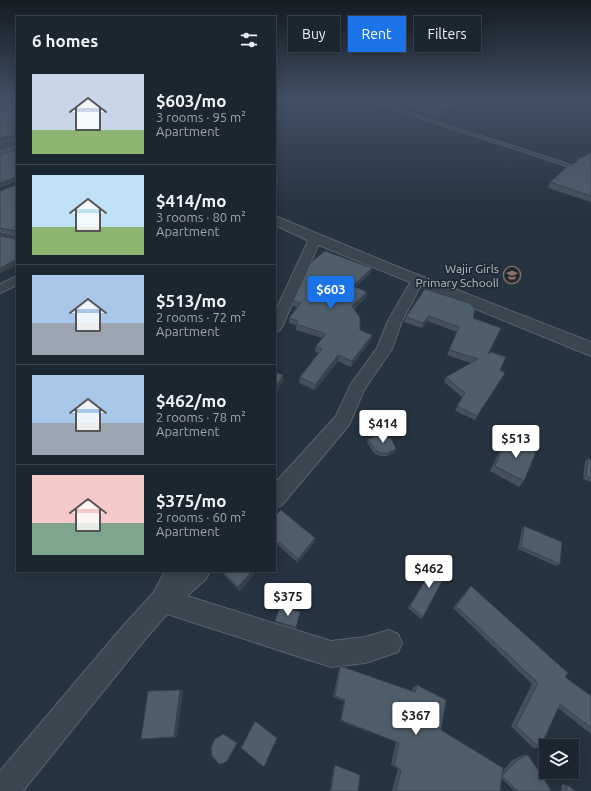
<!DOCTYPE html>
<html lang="en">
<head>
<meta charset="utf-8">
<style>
	:root { --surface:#1c2630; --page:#29323c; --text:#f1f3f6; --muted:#a0a5ab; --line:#3a434c; --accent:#1a73e8 }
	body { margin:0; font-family:Ubuntu,sans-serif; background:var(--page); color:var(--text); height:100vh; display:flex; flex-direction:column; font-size:15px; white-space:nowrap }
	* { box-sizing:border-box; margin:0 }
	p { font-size:13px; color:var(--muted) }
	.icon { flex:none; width:22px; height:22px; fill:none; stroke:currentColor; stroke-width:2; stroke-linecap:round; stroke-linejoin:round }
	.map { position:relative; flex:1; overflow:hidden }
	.details { position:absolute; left:16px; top:16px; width:260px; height:556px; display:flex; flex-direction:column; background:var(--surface); border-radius:0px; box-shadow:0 2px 10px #0003,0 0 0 1px var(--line) }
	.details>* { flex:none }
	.guide { position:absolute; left:288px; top:16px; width:243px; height:36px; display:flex; gap:8px }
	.tools { position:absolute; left:539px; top:739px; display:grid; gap:8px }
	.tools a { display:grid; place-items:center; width:40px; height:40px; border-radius:0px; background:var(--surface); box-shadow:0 2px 10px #0003,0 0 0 1px var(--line); font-size:20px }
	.price { position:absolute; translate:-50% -34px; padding:0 9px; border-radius:4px; background:#fff; color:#222; font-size:13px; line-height:26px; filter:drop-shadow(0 1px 2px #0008) }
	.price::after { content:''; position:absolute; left:50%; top:24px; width:12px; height:9px; margin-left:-6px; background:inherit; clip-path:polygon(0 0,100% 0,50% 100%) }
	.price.active { background:var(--accent); color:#fff }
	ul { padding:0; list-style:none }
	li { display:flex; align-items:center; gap:12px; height:100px; padding:0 16px }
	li+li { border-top:1px solid var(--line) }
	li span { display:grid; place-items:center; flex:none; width:112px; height:80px; border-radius:0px; color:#555 }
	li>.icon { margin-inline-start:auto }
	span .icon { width:48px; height:48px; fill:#fffc; stroke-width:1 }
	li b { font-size:17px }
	h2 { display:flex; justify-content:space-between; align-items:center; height:48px; padding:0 16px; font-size:17px }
	.chip { padding:0 14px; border-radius:0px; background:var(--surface); box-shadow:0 2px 10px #0003,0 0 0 1px var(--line); font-size:14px; line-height:36px }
	.chip.active { background:var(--accent); color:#fff }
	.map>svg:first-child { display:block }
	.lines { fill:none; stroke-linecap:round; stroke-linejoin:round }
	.service-casing { stroke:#58636d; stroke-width:2 }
	.minor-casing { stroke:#58636d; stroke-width:2 }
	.tertiary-casing { stroke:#58636d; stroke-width:2 }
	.secondary-casing { stroke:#58636d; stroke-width:2 }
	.service { fill:#3a4550; fill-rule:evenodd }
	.minor { fill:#3a4550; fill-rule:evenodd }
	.tertiary { fill:#3a4550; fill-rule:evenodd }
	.secondary { fill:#485463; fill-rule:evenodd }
	.wall { fill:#44515c }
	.shaded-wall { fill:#37424b }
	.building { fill:#4f5e6b; stroke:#37424b }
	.labels { text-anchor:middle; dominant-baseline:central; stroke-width:3.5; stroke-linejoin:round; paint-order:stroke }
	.far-poi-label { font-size:12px; fill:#b7c0ca; stroke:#1f2a35; text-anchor:end }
</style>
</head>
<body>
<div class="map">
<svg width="591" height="791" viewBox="0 0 591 791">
	<rect width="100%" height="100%" fill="#263340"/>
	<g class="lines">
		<defs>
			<path id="service" d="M275,99H290L275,101Z
				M362,99H367L574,166L570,167Z"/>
			<path id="minor" d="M17,139V143L0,147V143Z
				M0,232L17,236V242L0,238Z
				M315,236L321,239L282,327L280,330L275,332V312L309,239Z
				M17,276V285L0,293V284Z
				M417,277L423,281L402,321L392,349L364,390L349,425L282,505L275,508V483L336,416L351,384L377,348L388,321L411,281Z
				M165,571H210L206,579L187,596L331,641L365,637L389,630L398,634L402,643L398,652L365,663L331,667L167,614L142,643L23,791H0V771L124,625L154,592Z"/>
			<path id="tertiary" d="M275,216L398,267L591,342V356L309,241L275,225Z"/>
			<path id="secondary" d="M17,146V152L0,157V151Z"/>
		</defs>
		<use href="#service" class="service-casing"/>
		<use href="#minor" class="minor-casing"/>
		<use href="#tertiary" class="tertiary-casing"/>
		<use href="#secondary" class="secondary-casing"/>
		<use href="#service" class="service"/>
		<use href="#minor" class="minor"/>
		<use href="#tertiary" class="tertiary"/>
		<use href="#secondary" class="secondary"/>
	</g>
	<path class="wall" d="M0,99H17V265L16,235L0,231V191L16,185V181L0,188L16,150V138L0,142Z
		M375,99H464L463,103L437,117L395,102V103Z
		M591,152V202L548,188L550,182L576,163L577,160Z
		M371,273L356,287L367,292L366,297L354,309L360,330L372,335L371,340L351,367L338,361L315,390L299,383L300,377L319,353L315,352L316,346L322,338L296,330V325L289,323V318L297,307L293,306V301Z
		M425,289L473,318L488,354L500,370L505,373L475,420L455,411L462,397L444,382L446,377L471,363L447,355L457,332L427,321L422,328L404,322L406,317Z
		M507,438L524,481L519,487L490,471L503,444Z
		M368,439L395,452L387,456H380L374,453L367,442Z
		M588,458L591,460V482L583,479L585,461Z
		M275,516L315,538V542L298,563L279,546Z
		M524,526L560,564L556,566L518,549L522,529Z
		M437,561L423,617L421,619L408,608Z
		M222,571H257L240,591L224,575Z
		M471,586L565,677L591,696V734L558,708L540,748H533L511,726L532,684L453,608L468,589Z
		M300,612L296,629L276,622L275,621Z
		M340,666L412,691L413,687L417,685L441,730L503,771L512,760L524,755H528L550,791H515L502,779L500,791H392L398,769L391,765L396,742L340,721L344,701L333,697L339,668Z
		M334,765L359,775L358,791H330Z
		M562,784L567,785L576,791H561Z"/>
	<path class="shaded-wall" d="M464,99L463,103L437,117L438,113Z
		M16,135L17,138L0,142V138Z
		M14,142L15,145L0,150V146Z
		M16,177L17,181L0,188V183Z
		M17,259V265L0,273V268Z
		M372,268L371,273L352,291L353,286Z
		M367,292L366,297L352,311V306Z
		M429,316L427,321L422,328L423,323Z
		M372,335L371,340L351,367L352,361Z
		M338,355V361L315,390V385Z
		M283,375V381L275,395V388Z
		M396,449L395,452L387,456L388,453Z
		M315,538V542L298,563V559Z
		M279,542V546L275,551V546Z
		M252,571H257L240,591L238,587Z
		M180,690L183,691L177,737H174Z
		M223,734H224L238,743L228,760L227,761Z"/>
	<path class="building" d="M0,99H17V223L15,224L17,225V259L0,268V236L16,239V231L0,228V191L16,185V177L0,183V155L16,150V135L0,138Z
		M397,99H464L438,113Z
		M14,142L0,146V145Z
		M591,152V196L550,182L568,166L577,162V160Z
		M325,251L372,268L353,286L367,292L352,306L360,318V330L372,335L352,361L338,355L315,385L300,377L322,349L316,346L326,334L296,324L298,321L289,318L301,303L293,301L310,263Z
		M425,289L469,303L475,309L473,318L501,328L488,354L491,352L506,357L500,370L505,373L477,416L457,406L465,393L446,377L478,359L449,350L459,327L429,316L423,323L406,317Z
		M275,372L283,375L275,388Z
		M379,436H386L392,440L396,449L388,453H381L375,450L368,439Z
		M507,438L536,452L524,481L495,466Z
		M588,458L591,460V478L586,476Z
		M281,510L315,538L298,559L279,542L275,546V516Z
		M524,526L562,542L560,564L521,547Z
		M437,561L449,568L423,617L410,606Z
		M222,571H252L238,587Z
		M471,586L568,673L565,677L591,696V728L560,704L540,748L516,726L538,683L456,606Z
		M280,606L300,612L296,627L275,621Z
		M340,666L415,692L417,685L446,700L441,730L503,768L500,791H396L401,770L394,766L399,743L341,720L345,700L335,696Z
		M180,690L174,737L141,739L148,691Z
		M255,721L277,738L264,767L241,748Z
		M223,734L237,743L227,761L224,763L219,764L212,756L211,748L215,739Z
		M528,755L551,790L550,791H518L502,776L516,761Z
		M335,765L360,775L358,791H331Z
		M567,785L576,791H566Z"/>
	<linearGradient id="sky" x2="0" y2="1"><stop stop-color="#151c23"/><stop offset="0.47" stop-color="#415064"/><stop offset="1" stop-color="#415064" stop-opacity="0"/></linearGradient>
	<rect width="591" height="210" fill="url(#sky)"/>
	<defs>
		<symbol id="school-ring" viewBox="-11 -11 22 22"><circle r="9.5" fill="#1f2a35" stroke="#8d6e63" stroke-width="1.5"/><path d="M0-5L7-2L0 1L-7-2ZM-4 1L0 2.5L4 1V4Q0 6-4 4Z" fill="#8d6e63"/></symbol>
	</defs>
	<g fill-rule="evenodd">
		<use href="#school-ring" x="502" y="265" width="20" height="20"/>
	</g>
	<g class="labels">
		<g class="far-poi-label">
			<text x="499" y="268">Wajir Girls<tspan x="499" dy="14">Primary Schooll</tspan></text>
		</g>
	</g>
</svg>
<div class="tools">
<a><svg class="icon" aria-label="layers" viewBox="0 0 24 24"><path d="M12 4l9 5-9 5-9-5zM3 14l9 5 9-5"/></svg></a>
</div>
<b class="price active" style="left:331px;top:310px">$603</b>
<b class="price" style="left:383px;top:444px">$414</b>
<b class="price" style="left:516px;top:459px">$513</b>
<b class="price" style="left:429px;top:589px">$462</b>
<b class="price" style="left:288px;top:617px">$375</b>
<b class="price" style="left:416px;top:736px">$367</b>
<div class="guide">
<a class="chip">Buy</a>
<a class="chip active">Rent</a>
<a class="chip">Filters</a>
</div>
<section class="details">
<h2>6 homes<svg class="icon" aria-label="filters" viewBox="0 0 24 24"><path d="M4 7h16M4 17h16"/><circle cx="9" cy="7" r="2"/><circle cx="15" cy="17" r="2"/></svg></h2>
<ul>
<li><span style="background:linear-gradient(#c9d6e8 70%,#8fb573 0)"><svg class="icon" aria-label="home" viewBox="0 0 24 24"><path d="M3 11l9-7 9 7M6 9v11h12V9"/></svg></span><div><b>$603/mo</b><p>3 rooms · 95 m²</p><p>Apartment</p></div></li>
<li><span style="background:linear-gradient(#bfe0f5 65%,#8fb573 0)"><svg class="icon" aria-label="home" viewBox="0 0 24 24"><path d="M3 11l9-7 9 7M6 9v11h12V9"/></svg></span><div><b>$414/mo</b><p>3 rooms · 80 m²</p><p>Apartment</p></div></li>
<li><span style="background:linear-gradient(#a9c7e8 60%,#9aa5b1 0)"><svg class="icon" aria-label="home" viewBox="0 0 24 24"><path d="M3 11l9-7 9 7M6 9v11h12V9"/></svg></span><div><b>$513/mo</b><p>2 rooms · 72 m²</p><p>Apartment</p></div></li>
<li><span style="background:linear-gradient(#a9c7e8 60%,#9aa5b1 0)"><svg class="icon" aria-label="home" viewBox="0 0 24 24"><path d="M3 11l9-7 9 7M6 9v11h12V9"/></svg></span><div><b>$462/mo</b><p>2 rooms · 78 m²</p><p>Apartment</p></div></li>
<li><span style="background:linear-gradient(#f6c9c9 60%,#7fa58c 0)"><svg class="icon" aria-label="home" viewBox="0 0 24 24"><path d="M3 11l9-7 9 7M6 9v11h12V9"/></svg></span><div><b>$375/mo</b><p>2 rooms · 60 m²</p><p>Apartment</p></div></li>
</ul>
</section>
</div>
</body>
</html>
